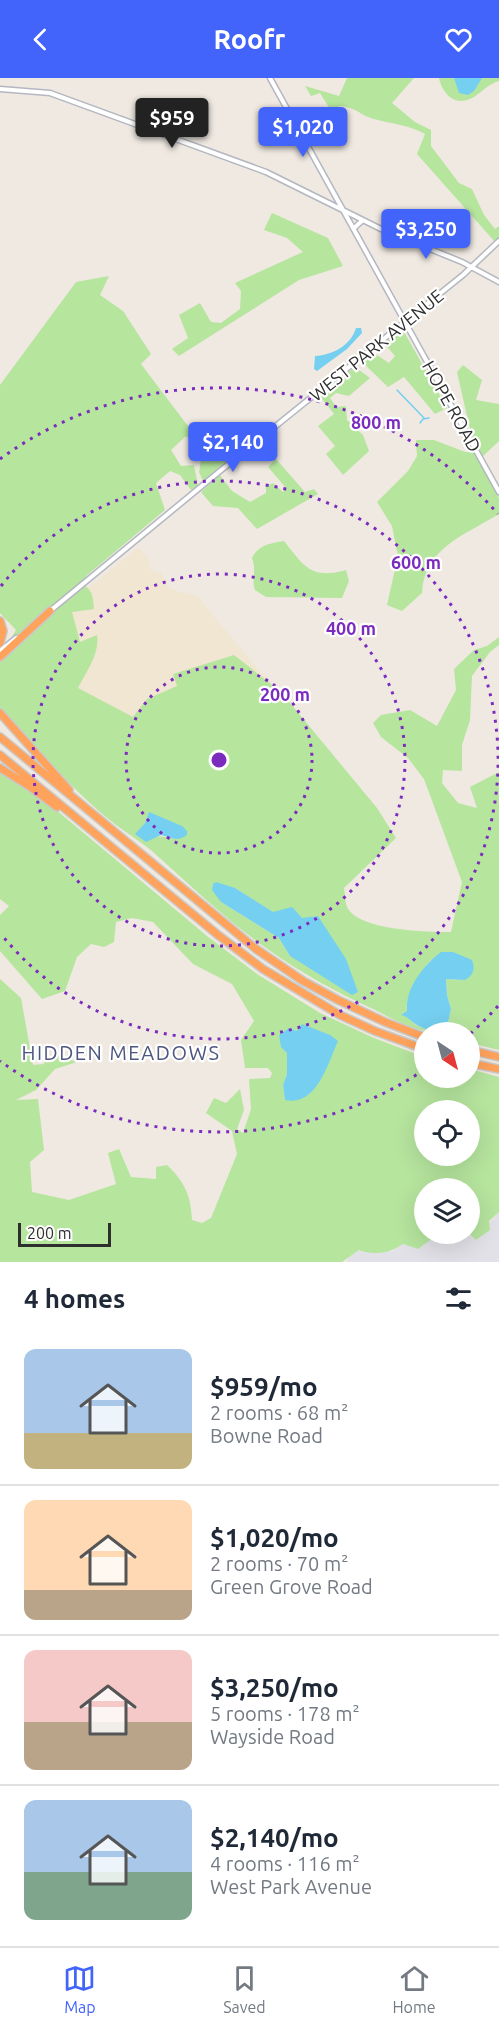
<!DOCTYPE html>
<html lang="en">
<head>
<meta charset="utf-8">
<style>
	:root { --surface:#fff; --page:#f6f6f7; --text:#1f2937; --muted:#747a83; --line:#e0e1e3; --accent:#4264fb }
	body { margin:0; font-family:Ubuntu,sans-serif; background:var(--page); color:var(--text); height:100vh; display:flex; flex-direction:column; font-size:22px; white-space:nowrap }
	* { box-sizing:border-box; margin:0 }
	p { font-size:20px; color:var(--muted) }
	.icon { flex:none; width:33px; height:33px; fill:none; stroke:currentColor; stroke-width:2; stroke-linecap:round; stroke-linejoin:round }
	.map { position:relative; height:1184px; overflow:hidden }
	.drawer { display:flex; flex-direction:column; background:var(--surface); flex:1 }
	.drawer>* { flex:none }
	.needle { width:39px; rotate:144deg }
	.controls { position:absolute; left:414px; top:944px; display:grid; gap:12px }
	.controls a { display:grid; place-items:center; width:66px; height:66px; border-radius:50%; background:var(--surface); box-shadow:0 6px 24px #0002; font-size:30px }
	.scale { position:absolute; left:18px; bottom:15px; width:93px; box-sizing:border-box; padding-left:6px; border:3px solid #2e2e2e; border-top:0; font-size:16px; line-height:21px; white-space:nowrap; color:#2e2e2e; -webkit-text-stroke:4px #fff; paint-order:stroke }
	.price { position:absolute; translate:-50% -51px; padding:0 14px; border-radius:6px; background:var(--accent); color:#fff; font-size:20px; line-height:39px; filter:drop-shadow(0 2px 3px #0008) }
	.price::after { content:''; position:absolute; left:50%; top:36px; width:18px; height:14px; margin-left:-9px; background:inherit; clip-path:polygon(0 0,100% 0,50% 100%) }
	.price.current { background:#222; color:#fff }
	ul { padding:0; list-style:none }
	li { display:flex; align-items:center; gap:18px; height:150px; padding:0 24px }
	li+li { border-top:2px solid var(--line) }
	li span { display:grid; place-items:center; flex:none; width:168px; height:120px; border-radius:12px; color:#555 }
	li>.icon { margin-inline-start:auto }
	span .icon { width:72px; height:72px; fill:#fffc; stroke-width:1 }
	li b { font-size:26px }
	h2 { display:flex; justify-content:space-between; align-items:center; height:72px; padding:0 24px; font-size:26px }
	header { display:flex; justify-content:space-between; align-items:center; height:78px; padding:0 24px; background:var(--accent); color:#fff; font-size:27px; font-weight:700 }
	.tabs { display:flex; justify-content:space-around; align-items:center; height:84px; border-top:2px solid var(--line); background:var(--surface); font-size:16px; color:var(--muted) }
	.tabs a { display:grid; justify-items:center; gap:3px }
	.tabs .current { color:var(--accent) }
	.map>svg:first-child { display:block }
	.industrial { fill:#e3e1e8 }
	.education { fill:#f0e6d1 }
	.green { fill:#b6e59e; fill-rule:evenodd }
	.water { fill:#75cff0 }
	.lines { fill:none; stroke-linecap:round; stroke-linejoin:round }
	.stream { stroke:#75cff0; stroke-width:1.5 }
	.minor-casing { stroke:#b4b7c1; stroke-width:7 }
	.highway-casing { stroke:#c9c9c9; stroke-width:10 }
	.minor { stroke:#fff; stroke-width:4 }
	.highway { stroke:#ffa35c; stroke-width:7 }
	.ring { fill:none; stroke:#7b2cbf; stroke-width:3; stroke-dasharray:3 6 }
	.labels { text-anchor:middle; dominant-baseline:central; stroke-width:4.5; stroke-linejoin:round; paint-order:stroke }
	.street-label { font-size:18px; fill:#2e2e2e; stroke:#fff }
	.neighbourhood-label { font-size:20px; letter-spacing:1.5px; fill:#4d5680; stroke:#fff }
	.centre { fill:#7b2cbf; stroke:#fff; stroke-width:3 }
	.ring-label { font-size:18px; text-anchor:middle; font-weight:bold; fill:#7b2cbf; stroke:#fff; stroke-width:4.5; stroke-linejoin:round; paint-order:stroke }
</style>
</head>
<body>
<header><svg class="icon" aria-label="back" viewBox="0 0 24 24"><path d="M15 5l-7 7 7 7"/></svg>Roofr<svg class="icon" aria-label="heart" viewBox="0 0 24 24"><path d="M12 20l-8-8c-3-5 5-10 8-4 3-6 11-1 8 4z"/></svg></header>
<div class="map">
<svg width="499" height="1184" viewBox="0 0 499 1184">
	<rect width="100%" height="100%" fill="#efe9e1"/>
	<path class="industrial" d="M499,1134V1184H347L348,1179L359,1172L393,1173L403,1166L418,1171L440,1155H469L476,1162Z"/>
	<path class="education" d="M138,470L150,482L149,491L161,495L170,511L197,518L262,596L281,614L234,661L0,629V579L16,552L0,535L82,505L89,509Z"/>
	<path class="green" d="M347,0H414L392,25L415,44L431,52V68L459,105L472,111L484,137L495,151L499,148V160L495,164L417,76L425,56C409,47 392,46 374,41C359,37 357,29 339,28L321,61H309L330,31L320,15L311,18L305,8L339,18Z
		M439,0H499V3C487,6 481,16 470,21C454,28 442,15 439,0Z
		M272,135L328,160L343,188L299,202L179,278L172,271L188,260L179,237L200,225L211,244L221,245L240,231L241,213L235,205L303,174L287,160L264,152Z
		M109,198L100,217L123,233L151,276L141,286L206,372L217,377L232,378L203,403L199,394L202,376L186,358L171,372L181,388L194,387L198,408L191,412L180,397L170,393L156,405L165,432L86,498L82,506C93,512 93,519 94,531L72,534L80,564L97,557C100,576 86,594 78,610L133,639L147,621L177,608L173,596L234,577L281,614L377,730L396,760L344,810C345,816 345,824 347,829C359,853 428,854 451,854L462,804L424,701L408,680L381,659L373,645L381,637L410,632L437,648L456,612L454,591L474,572L487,568L499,559V567L490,574L472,598L470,642L462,667V693L443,692L442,705L458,725L477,730L470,709L499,694V972L470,965V954H444L446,953L451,931L447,917L446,901L465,902L431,882C419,897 391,934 418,948C424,951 431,952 436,954C415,954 391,940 373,931C336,914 299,894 266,870C225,841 189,806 152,773C136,760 117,749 101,735C66,704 34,669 2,635L0,629V579L16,552L0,535V307L76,204ZM145,745L175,761C162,757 150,759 136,756ZM235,810L273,835L302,840L290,878L279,860L221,824Z
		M403,252L447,330L435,336L404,299L388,309L362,284L374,275L389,285L395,278L384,265Z
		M463,287L482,302L476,322L499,326V363L480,381L499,420V436C465,457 424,470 422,515L402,533L387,527L398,478L392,448L377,424L408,393L417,378L416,362H434L465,374L475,373L457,294Z
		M355,289L370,300L349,318L336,315L330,320L336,329L346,328L347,342L363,357L369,373L343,397L326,376L335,368L318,348L334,336L319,317Z
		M276,381L305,414L314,411L318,416L257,451L238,430L213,428L201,414L220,397L232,413L250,424L266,415V408L273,405L283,414L286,410L268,389Z
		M284,463C304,488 311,502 346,492L349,503L342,520L266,519L255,512C251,500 257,493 252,480C258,467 271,465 284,463Z
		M0,685L207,858L257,896L320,935L374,960L424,979V999H470V991L499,999V1134L489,1143L490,1152L476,1162L469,1155L470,1110H424V1155H440L418,1171L403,1166C390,1175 374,1178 359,1172L342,1184H0V901L21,920L33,987L44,986L47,974L50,983L58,978L77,984L55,991L36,1012L16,1022L38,1021L44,1072L30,1084L32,1114L69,1122L116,1106L108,1075L119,1071L131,1099L156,1101V1089L167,1087C185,1104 191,1118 192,1142L202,1145L211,1140L237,1076L232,1053L206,1035L214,1020L226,1025L240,1011L244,1032L237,1051L243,1055L251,1031L249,1001L270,1000L272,995L268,990H245L241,962L254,943L232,906L193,886L153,844L132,840L116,844L114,864L104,869L91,866L77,879L65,913L42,921L0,873V837L9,828L0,821ZM289,950L297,953L285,1022L283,1007L287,996V975L279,957ZM424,1032H470V1077H424Z"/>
	<path class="water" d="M454,0H482L474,13L468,17L459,15Z
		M356,250H361L362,255L347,271L317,293L314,291L315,278C333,277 351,267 356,250Z
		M149,734L182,748L187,753V757C178,764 171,760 161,757L146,764L135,756L145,745Z
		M216,804L235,810L273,834L292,829L302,840L318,838L346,881L358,914L352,917L290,878L279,860L221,824L212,812L213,806Z
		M441,874H453L472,882C475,891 474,897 465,902L446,901L447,917L451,931L446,954C437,954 425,952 417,947C410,943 409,939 401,937L407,933C405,910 424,887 441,874Z
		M302,946L330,957L338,963C328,985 317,1029 285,1022L283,1007L287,996V975L281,969L279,957L289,950L297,953Z"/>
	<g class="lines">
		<path class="stream" d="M397,312L424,340
			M420,345L423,341L429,340"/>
		<defs>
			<path id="minor" d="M270,0L499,414
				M0,11L50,15L266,94L381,151L462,184L499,204
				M354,150L363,142
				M50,533L220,393L463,197L499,163
				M0,573L16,560"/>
			<path id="highway" d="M0,543L3,553L0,565
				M0,579L50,533
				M0,635L69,712
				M0,659L256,871L303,903L338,922L385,944L424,959
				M0,677L218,857L263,891L340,937L375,953L424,971
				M0,690L29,708L57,729
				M470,972L499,979
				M470,985L499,991"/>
		</defs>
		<use href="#minor" class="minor-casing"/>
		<use href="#highway" class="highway-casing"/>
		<use href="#minor" class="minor"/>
		<use href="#highway" class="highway"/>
	</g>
	<g class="ring">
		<circle cx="219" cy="682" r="93"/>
		<circle cx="219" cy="682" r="186"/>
		<path d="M1 508A279 279 0 1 1 1 856"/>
		<path d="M498 928A372 372 0 0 1 470 956M424 992A372 372 0 0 1 0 983M0 381A372 372 0 0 1 498 436"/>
	</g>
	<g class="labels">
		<g class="street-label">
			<text transform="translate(376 267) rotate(-39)">WEST PARK AVENUE</text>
			<text transform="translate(452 328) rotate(61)">HOPE ROAD</text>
		</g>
		<g class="neighbourhood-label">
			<text x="121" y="974">HIDDEN MEADOWS</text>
		</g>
	</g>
	<circle cx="219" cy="682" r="9" class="centre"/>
	<g class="ring-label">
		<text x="376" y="351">800 m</text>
		<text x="416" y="491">600 m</text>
		<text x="351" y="557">400 m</text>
		<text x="285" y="623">200 m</text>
	</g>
</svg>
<div class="controls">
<a><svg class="needle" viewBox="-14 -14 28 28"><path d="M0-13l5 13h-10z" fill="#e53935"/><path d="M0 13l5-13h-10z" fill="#747a83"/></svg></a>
<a><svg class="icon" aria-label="locate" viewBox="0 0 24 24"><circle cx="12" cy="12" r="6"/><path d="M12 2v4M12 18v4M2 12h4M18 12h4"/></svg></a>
<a><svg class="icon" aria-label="layers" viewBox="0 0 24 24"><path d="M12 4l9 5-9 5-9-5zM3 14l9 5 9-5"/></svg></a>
</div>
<div class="scale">200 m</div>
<b class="price current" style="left:172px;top:71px">$959</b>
<b class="price" style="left:303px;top:80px">$1,020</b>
<b class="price" style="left:426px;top:182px">$3,250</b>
<b class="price" style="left:233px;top:395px">$2,140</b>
</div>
<section class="drawer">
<h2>4 homes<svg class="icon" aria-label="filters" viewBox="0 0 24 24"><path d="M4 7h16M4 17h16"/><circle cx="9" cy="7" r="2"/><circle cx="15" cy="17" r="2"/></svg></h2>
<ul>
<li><span style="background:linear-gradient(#a9c7e8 70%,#c2b280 0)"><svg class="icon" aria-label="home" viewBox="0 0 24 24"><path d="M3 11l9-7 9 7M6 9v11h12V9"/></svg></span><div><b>$959/mo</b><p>2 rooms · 68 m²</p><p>Bowne Road</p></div></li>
<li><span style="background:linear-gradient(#ffd9b3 75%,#b9a48a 0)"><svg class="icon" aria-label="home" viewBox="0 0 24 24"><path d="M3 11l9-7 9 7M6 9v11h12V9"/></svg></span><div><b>$1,020/mo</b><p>2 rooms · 70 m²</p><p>Green Grove Road</p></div></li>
<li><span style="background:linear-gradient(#f6c9c9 60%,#b9a48a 0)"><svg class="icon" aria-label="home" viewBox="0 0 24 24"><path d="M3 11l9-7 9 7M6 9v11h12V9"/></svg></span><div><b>$3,250/mo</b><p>5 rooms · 178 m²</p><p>Wayside Road</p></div></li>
<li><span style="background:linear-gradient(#a9c7e8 60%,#7fa58c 0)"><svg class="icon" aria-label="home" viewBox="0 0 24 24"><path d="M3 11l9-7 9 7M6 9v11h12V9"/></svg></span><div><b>$2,140/mo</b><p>4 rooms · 116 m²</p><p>West Park Avenue</p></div></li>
</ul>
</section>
<nav class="tabs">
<a class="current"><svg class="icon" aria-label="map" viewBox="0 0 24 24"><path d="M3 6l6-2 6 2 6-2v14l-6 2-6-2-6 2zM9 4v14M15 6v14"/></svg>Map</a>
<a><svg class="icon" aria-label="saved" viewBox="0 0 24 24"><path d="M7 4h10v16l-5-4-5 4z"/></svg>Saved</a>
<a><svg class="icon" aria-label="home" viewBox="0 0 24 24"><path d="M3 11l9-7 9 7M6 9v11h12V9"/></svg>Home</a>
</nav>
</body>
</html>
